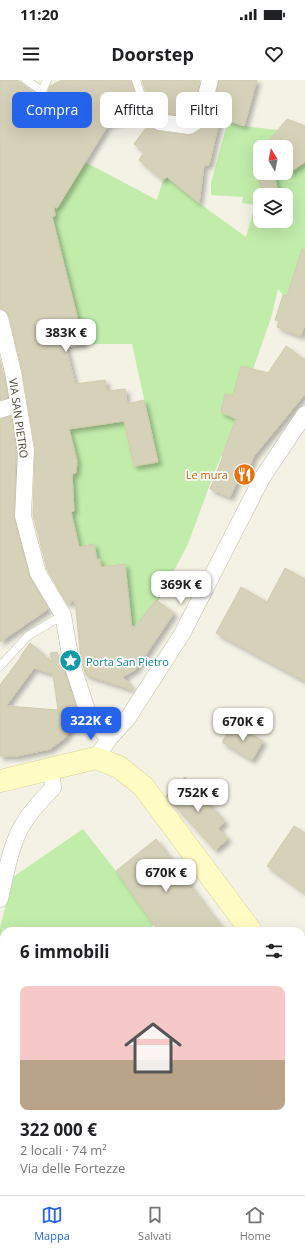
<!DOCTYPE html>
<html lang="it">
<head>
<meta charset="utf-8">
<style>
	:root { --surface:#fff; --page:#f6f6f6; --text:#202124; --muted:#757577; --line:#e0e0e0; --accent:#2563eb }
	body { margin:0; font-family:"Open Sans",sans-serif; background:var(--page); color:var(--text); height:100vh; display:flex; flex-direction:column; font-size:15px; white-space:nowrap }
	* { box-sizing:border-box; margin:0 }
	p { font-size:13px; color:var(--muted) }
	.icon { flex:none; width:22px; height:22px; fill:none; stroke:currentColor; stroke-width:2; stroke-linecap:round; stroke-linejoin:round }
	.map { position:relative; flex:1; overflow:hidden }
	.sheet { position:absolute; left:0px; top:847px; width:305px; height:268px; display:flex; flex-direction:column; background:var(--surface); border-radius:12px 12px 0 0; box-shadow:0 4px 16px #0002 }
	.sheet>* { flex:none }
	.banner { position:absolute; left:12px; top:12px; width:281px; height:36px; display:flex; gap:8px }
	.needle { width:26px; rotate:350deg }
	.fabs { position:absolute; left:253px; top:60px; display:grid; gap:8px }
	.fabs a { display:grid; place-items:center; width:40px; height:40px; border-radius:8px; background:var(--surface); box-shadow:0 4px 16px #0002; font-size:20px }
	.price { position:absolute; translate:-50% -34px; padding:0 9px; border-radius:8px; background:#fff; color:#222; font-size:13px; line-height:26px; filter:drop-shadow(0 1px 2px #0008) }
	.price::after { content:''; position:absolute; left:50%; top:24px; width:12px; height:9px; margin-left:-6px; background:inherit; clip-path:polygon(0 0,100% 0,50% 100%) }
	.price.current { background:var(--accent); color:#fff }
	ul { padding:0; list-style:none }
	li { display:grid; align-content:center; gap:8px; height:212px; padding:0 20px }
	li+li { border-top:1px solid var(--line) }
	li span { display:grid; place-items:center; height:124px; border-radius:8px; color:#555 }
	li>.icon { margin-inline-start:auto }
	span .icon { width:72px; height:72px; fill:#fffc; stroke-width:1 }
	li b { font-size:17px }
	h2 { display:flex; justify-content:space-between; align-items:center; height:48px; padding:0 20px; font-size:17px }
	.pill { padding:0 14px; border-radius:8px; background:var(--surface); box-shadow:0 4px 16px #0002; font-size:14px; line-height:36px }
	.pill.current { background:var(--accent); color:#fff }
	.status { display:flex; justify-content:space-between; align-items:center; height:28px; padding:0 20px; background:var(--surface); direction:ltr }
	.status svg { height:11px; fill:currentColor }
	header { display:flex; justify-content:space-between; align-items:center; height:52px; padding:0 20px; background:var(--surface); font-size:18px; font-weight:700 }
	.menu { display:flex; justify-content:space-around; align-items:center; height:56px; border-top:1px solid var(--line); background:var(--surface); font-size:11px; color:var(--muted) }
	.menu a { display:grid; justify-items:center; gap:2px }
	.menu .current { color:var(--accent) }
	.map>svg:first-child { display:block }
	.green { fill:#c1ecaa; fill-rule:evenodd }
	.building { fill:#d6d1b9; stroke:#d2cbac; fill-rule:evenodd; filter:url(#shadow) }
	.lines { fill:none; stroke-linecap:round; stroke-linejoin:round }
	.lane-casing { stroke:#c0bca7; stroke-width:9 }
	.street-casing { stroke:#c0bca7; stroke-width:17 }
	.secondary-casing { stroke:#d7d391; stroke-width:23 }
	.primary-casing { stroke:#edde5a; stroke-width:23 }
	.lane { stroke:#fff; stroke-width:8 }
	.street { stroke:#fff; stroke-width:16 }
	.secondary { stroke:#fffcc4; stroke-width:22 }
	.primary { stroke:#fff593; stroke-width:22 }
	.labels { text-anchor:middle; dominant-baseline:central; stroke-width:3.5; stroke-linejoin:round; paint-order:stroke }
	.street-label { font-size:11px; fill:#474334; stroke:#fff }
	.food-label { font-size:11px; fill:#c56008; stroke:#fff; text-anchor:end }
	.culture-label { font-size:11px; fill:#0d838f; stroke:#fff; text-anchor:start }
</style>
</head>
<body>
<div class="status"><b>11:20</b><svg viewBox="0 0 49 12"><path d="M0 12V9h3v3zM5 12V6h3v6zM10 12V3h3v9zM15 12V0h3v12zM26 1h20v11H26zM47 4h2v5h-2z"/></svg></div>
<header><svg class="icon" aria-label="menu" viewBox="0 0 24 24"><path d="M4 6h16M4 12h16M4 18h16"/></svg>Doorstep<svg class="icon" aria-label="heart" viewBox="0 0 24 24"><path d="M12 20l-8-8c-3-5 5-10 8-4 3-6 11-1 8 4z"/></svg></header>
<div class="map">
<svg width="305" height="1115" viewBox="0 0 305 1115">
	<defs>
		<filter id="shadow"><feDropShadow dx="3.5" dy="3.5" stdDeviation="2" flood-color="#0004"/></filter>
	</defs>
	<rect width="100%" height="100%" fill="#f4f2e5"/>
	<path class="green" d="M228,41L244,46L278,50L270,67H260V74L253,79L265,114L278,110L274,96L290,92L305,82V169H303L287,216L283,215L278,209L271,238L229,358L213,396L188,464L158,521L156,520L135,546L110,539L125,484L101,487L100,479H97L94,464L79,467L71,432L74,430L72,394L76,393L77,381L68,345L80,347L124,341L134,386L158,382L132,264H84L52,137L55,136L52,112L49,100L70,108L85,82L157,120L163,100L167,97L199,123L246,157L255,125L242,123L243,117L211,115V103ZM260,115H286V141H260Z
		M83,749L116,791L154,845L146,851H4V1111H69L72,1115H0V847L13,797Z"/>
	<path class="building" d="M0,0H18L23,5L39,16H42L47,14L50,6L62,0H131L138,25L137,30V34L139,37L108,45L57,128L54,127L55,136L52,137L84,264L66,267L75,304L105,300L107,311L125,309L127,324L144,320L158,382L134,386L124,341L69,349L77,381L76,393L72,394L74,431L71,432L79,467L94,464L97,480L100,479L101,487L125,484L132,550L156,520L174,533L136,589L123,597L134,610L86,595L81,580L75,520L67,524L47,489L33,435L35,368L22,290L9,236L7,231L0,229Z
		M142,0H200L192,33L187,36L163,33L149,22Z
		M219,0H257L244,46L220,38L209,85H204L199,123L167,97L163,100L139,80L144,72L134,64L148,45L158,51L188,55L194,54L205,47L209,41Z
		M287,39L305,46V82L290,92L274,96L278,110L264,114L253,81L260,74V93H286V67H270L267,63Z
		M302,169L305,170V244L301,256L277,247L279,241L275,240L283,215L287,216Z
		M286,266L305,280V314L254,376L243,401L238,399L230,417L210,409L223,376H222L236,339L221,332L225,314L233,316L241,286L268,293Z
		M0,279L8,317L0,320Z
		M11,336L16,371L14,438L29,496L48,529L0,562V339Z
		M285,488L305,499V601L216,553L241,507L267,522Z
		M30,563L52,582L50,573L57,572L79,635L66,657L50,669L17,676H0V605L21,577H20ZM34,588L53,594L58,630L6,626Z
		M233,644L263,661L252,680L222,662Z
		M185,697L225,742L218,748L228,759L215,770L166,716Z
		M294,746L305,753V813L267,786Z
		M156,759L210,832L225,851H159L116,791Z"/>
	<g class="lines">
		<defs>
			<path id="lane" d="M26,0L42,11L47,0
				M136,0L146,31
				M0,586L28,556L63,535"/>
			<path id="street" d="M146,31L159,42L189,46L200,39L210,0
				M0,238L13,292L26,370L23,436L38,493L63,535L71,581L89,636L109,659
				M0,330L18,324
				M96,678L109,659L128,638L182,554L262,398L305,334
				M0,819C6,794 10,766 23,744C31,731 42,719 53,708L51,689"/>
			<path id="secondary" d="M0,701L96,678L119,687L143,706L251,851
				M301,1035L305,1039"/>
			<path id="primary" d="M301,903L305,897
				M167,1115L170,1111"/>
		</defs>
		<use href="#lane" class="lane-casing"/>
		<use href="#street" class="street-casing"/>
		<use href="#secondary" class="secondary-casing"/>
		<use href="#primary" class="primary-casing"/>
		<use href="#lane" class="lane"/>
		<use href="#street" class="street"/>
		<use href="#secondary" class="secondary"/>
		<use href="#primary" class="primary"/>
	</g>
	<defs>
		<symbol id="restaurant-disc" viewBox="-11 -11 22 22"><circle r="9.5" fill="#e8710a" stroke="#fff"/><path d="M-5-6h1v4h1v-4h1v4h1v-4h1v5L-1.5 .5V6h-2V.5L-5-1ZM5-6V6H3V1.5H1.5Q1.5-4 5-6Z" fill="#fff"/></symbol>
		<symbol id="sight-disc" viewBox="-11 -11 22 22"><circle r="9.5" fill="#0f9aa8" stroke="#fff"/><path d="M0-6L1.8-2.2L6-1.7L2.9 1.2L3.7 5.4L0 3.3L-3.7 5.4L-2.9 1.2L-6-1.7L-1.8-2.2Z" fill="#fff"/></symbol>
	</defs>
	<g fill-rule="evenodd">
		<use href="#restaurant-disc" x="232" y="382" width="25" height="25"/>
		<use href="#sight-disc" x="58" y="568" width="25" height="25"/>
	</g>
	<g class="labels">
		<g class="street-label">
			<text transform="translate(19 338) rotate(82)">VIA SAN PIETRO</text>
		</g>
		<g class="food-label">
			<text x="228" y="394">Le mura</text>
		</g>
		<g class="culture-label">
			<text x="86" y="581">Porta San Pietro</text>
		</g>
	</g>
</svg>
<div class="fabs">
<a><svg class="needle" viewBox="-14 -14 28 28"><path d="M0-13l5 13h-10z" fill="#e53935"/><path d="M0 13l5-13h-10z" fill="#757577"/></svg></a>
<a><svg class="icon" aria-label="layers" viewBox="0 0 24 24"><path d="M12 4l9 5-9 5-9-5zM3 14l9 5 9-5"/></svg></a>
</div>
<b class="price" style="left:66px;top:273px">383K €</b>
<b class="price" style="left:181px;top:525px">369K €</b>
<b class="price current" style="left:91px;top:661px">322K €</b>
<b class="price" style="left:243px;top:662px">670K €</b>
<b class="price" style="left:198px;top:733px">752K €</b>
<b class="price" style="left:166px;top:813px">670K €</b>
<div class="banner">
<a class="pill current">Compra</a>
<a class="pill">Affitta</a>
<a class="pill">Filtri</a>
</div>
<section class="sheet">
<h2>6 immobili<svg class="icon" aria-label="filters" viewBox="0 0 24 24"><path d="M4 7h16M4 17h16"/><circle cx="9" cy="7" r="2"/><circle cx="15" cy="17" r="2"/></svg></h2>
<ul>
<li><span style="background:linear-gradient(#f6c9c9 60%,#b9a48a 0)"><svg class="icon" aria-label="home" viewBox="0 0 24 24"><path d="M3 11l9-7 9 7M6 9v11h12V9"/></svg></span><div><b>322 000 €</b><p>2 locali · 74 m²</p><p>Via delle Fortezze</p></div></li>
</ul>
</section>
</div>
<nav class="menu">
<a class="current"><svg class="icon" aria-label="map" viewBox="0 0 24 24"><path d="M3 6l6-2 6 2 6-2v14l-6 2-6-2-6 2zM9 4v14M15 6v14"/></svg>Mappa</a>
<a><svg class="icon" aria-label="saved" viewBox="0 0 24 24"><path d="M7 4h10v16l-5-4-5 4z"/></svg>Salvati</a>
<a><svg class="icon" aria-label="home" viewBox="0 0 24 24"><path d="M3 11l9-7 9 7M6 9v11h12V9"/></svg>Home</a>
</nav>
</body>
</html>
